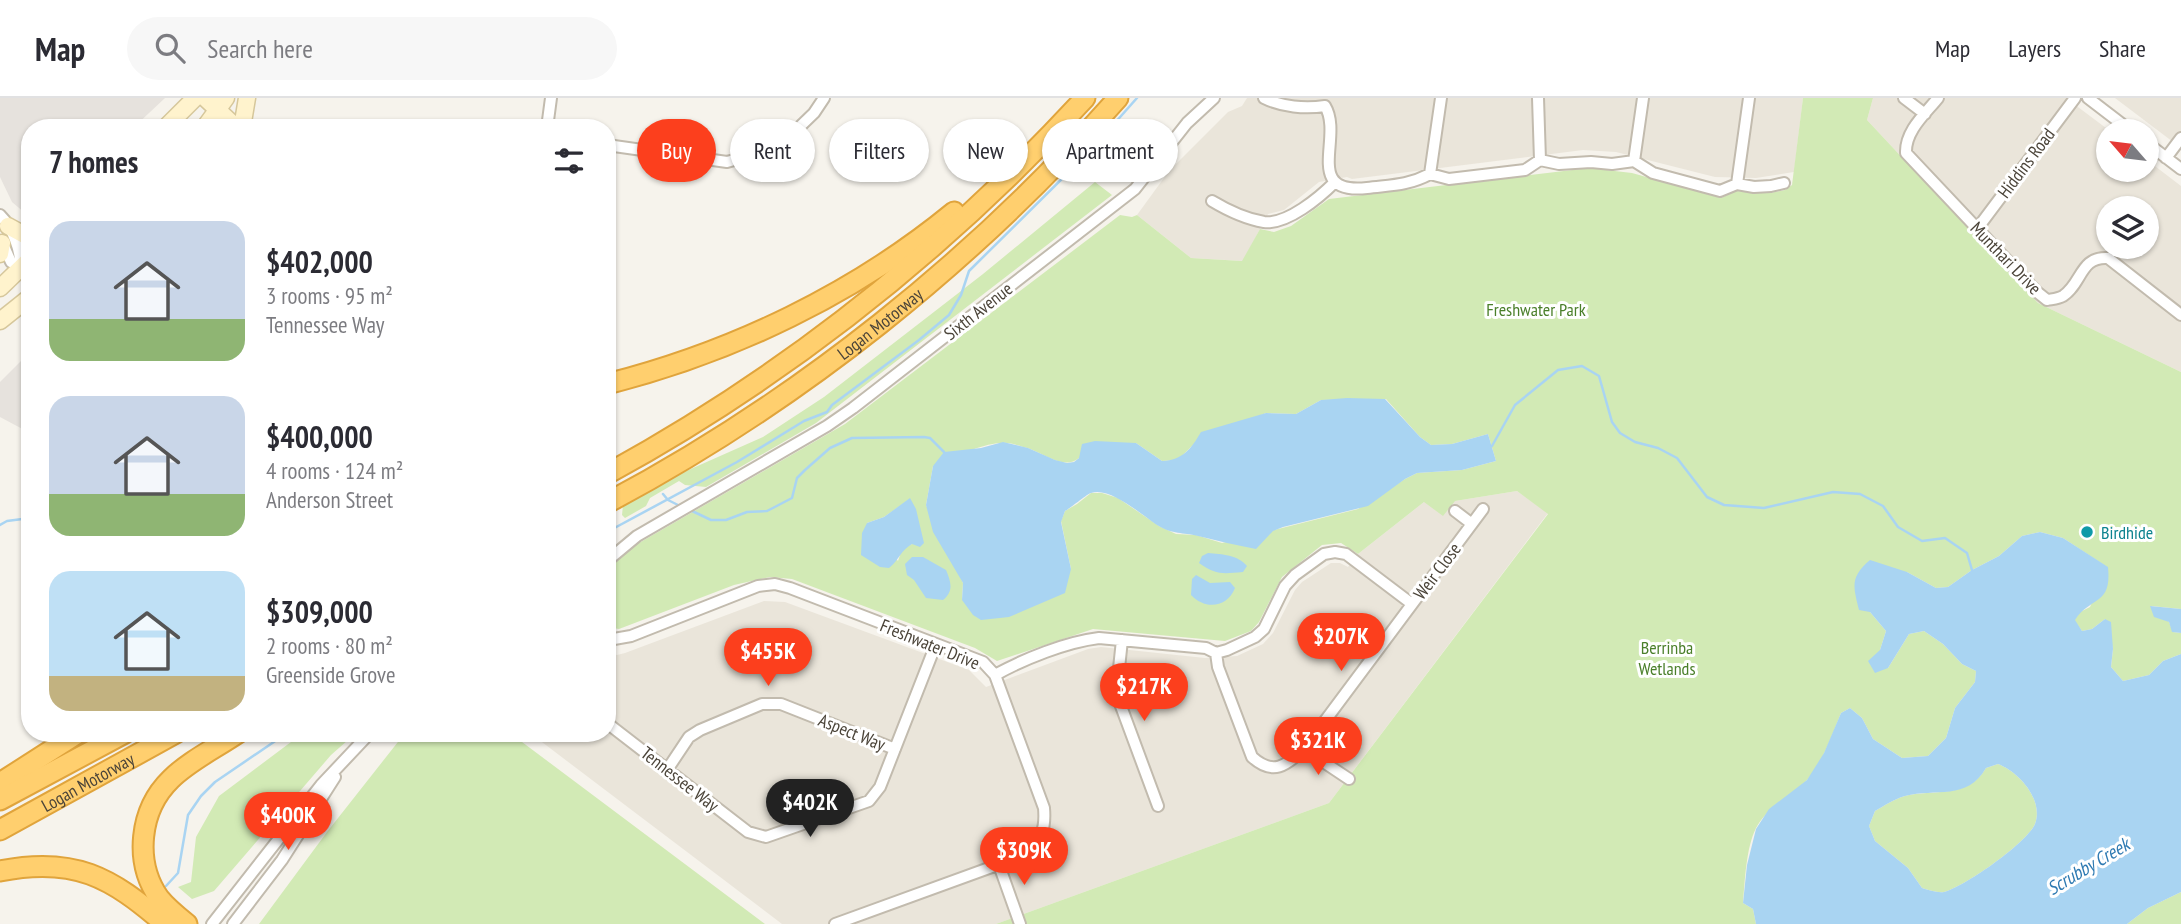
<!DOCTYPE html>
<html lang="en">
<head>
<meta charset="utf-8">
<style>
	:root { --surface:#fff; --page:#f7f7f7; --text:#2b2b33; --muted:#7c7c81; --line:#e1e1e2; --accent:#fc3f1d }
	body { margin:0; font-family:"PT Sans Narrow",sans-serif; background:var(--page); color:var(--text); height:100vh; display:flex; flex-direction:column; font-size:26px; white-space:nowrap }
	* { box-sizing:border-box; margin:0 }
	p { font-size:23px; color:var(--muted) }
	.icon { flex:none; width:38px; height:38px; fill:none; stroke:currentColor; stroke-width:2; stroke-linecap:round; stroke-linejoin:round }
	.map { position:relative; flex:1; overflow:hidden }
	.sheet { position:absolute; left:21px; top:21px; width:595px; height:623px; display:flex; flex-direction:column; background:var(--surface); border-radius:28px; box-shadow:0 2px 5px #0004 }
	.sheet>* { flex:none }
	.top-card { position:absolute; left:637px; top:21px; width:665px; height:63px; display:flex; gap:14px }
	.needle { width:46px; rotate:298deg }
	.buttons { position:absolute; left:2096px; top:21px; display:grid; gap:14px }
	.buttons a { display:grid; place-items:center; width:63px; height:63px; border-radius:50%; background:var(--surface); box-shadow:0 2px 5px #0004; font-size:35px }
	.price { position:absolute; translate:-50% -60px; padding:0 16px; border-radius:24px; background:var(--accent); color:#fff; font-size:23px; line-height:46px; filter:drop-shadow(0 2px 4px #0008) }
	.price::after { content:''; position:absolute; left:50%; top:42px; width:21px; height:16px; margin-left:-10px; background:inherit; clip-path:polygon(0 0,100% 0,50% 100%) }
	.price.on { background:#222; color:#fff }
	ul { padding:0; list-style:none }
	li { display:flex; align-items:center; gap:21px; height:175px; padding:0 28px }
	li span { display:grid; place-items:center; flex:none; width:196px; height:140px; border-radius:21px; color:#555 }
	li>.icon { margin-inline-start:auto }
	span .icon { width:84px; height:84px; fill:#fffc; stroke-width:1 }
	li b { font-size:30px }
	h2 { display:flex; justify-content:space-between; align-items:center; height:84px; padding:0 28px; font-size:30px }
	.chip { padding:0 24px; border-radius:32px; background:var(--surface); box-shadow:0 2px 5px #0004; font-size:24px; line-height:63px }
	.chip.on { background:var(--accent); color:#fff }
	header { display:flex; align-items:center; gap:42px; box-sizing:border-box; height:98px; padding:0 35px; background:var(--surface); border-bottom:2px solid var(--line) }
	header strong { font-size:33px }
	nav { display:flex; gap:38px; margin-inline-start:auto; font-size:24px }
	.search { width:490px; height:63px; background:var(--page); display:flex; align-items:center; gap:18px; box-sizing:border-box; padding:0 24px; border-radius:38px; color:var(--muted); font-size:26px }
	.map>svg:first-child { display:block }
	.residential { fill:#eae5da; fill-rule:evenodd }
	.industrial { fill:#e6e2dd }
	.green { fill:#d2eab5; fill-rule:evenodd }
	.water { fill:#a9d4f2; fill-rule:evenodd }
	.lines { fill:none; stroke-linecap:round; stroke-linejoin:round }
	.stream { stroke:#a9d4f2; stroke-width:2.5 }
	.street-casing { stroke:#c2bbae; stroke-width:14 }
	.secondary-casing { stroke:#d6c79b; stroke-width:19 }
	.highway-casing { stroke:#e0a43c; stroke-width:23 }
	.street { stroke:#fff; stroke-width:10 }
	.secondary { stroke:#fff3cd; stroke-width:16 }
	.highway { stroke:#ffcf6e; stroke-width:19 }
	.culture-dot { fill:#0f9aa8; stroke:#fff; stroke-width:2.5 }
	.labels { text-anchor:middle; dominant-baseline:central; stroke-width:6; stroke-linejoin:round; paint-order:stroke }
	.street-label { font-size:18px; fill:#4b4439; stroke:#fff }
	.park-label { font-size:18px; fill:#4a7f2a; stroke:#fff }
	.culture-label { font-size:18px; fill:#0d838f; stroke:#fff; text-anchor:start }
	.water-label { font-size:19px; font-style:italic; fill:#2e7ab2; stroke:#fff }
</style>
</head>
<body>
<header>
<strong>Map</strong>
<div class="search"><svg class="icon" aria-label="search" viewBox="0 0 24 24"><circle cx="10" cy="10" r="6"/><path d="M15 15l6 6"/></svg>Search here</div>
<nav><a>Map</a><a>Layers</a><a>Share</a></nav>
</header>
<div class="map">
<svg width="2181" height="826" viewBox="0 0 2181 826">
	<rect width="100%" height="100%" fill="#f6f3ec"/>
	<path class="residential" d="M1247,0H1803L1794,74L1756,80L1715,79L1616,54L1583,52L1352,81L1347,79L1319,84L1284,112L1268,116L1243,163L1191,160L1137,117L1169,73L1228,14L1242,8Z
		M1873,0H2066L2110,33L2109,72H2147V62L2181,88V274L2038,205L1867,22ZM2109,110H2147V149H2109Z
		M2115,0H2181V50Z
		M1517,393L1548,415L1329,705L996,826H782L530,635H607V555L617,557L625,555L764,503L785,504L969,572L986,589L1088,551L1101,549L1205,560L1237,558L1263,546L1273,535L1295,492L1302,484L1331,465H1340L1348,469L1358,456L1424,404L1455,403Z"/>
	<path class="industrial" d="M0,0H165L133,30H30V114L25,115L12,104L0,79Z
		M30,254V335L0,319V284Z"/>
	<path class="green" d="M1803,0H1873L1867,22L2038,205L2181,274V511L2151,508L2169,524L2173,534L2181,535V556L2163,563L2149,577L2123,583L2111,569L2113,551L2105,521L2092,531L2082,533L2074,522L2080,514L2090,509L2107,469L2063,440L2040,434L2022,438L1999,458L1972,472L1948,489L1936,490L1907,474L1870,514L1886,533L1880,552L1888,570L1909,536L1924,533L1943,546L1962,566L1976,573L1975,584L1955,610L1946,640L1928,658L1902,660L1873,641L1862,620L1850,610L1841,615C1832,637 1823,664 1807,682C1791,700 1768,707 1756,730C1746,750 1745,782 1743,805L1753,811L1756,826H996L1329,705L1548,416L1517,393L1455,403L1443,418L1424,404L1358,456L1341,445L1322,447L1282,479L1259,524L1251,533L1225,543L1093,531L997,563L975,550L792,481L770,479L734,487L619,531L607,529V472L632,449L845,326L1120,117L1132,119L1137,117L1191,160L1242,163L1260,131L1274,134L1291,128L1329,101L1589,70L1632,75L1721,100L1736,93L1770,95L1785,92L1792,87ZM1386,301L1420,339L1431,347L1452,346L1488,336L1496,363L1462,372L1417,375L1405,381L1358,411L1222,445L1196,437L1176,436L1159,428L1118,400L1102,395H1091L1077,406L1065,413L1061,423L1071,471L962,502L963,485L926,407L933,368C954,360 979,346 1001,345C1008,344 1017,347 1023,349C1041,352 1063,374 1079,360L1136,345L1162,363L1178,362L1195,345L1266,315L1296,316L1321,302ZM910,401L912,446L902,451L898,463L867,425L884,419Z
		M1095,84L1112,97L816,325L706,389L685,387L679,383L650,400L646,408L625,420L622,417L623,407L675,378L763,339L824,299L983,176Z
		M303,635H356L331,657L214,793L192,801L178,789L191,784L196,739L219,698Z
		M405,635H510L765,826H259L327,734Z
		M1998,666C2019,674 2044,702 2035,726C2027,745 1964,789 1944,794C1937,795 1929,792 1922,790L1908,770L1875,743L1869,728L1875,713C1884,708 1894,701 1905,698C1933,691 1968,701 1986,670Z
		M2181,794V826H2127L2148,810Z"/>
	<path class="water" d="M1347,300L1385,301L1420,339L1431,347L1452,346L1488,336L1496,363L1462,372L1417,375L1405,381L1368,408L1283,429L1273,433L1256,451C1236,447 1218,443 1198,438C1182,434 1174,437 1157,427C1143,418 1110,388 1091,395C1087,396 1072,409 1065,413L1061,424L1071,471L1065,495L1009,519L981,522L973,517L962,502L963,485L933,434L926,407L933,368L944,354L981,350L1003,344L1028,350L1055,362L1067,365L1074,364L1079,360L1082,346L1095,343L1136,345L1162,363C1183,362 1191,351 1201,334L1266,315L1296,316L1321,302Z
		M910,400L916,411L924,445L920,449L912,446C900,453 900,461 889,470L880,469L861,457L862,435L867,425L884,419Z
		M2040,434L2063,440L2108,469C2112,508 2091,498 2075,522L2082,533L2092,531L2105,521L2111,524L2113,551L2111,569L2123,583L2149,577L2163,563L2181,556V794L2148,810L2127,826H1756L1753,811L1743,805L1747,767L1756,731L1769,711L1807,682L1824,655L1841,615L1850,610L1862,620L1873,641L1902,660L1928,658L1946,640L1955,610L1975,584L1976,573L1962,566L1943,546L1924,533L1909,536L1888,570L1875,575L1868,563L1880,552L1886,533L1870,514L1859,512C1853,488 1850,479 1870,462L1907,474L1936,490L1948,489L1972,472L1999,458L2022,438ZM1998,666C2019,674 2044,702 2035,726C2027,745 1964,789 1944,794C1937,795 1929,792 1922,790L1908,770L1875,743L1869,728L1875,713C1884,708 1894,701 1905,698C1936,690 1967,703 1986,670Z
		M1208,455C1222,456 1238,457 1247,468L1243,474C1222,476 1216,477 1199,465L1202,458Z
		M912,459H923L946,472C951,484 954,493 943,502L926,500L914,482L907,477L905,466Z
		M1196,477L1210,485L1230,484L1235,490C1227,510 1205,512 1191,497L1192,481Z
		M2150,508L2181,511V535L2172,534L2169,524L2154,519Z"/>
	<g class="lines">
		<path class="stream" d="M607,338L614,345
			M1492,348L1515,307L1558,272L1582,268L1599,278L1612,324L1620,335L1635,344L1658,350L1677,360L1707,399L1724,407L1764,410L1833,394L1860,396L1883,408L1898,429L1922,443L1945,440L1967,455L1972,472
			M663,396L668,402L680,408
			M690,412L711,422H726L747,414L767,413L792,400L797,380L805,372L830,350L852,340L924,339L930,340L944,354
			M0,427L7,423L30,420
			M607,434L737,364L804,323L827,314L832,307L919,242L949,217L961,197L969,173L1090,53L1137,0
			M166,788L178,775L188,717L201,698L215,684L287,635"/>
		<defs>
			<path id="street" d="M1264,0C1282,9 1305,11 1325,8
				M1538,0L1540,62
				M1904,0L1925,16
				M1938,0C1925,16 1905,33 1906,55L2037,194L2047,202C2052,201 2058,201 2063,198C2082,186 2080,158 2108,160L2181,217
				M2088,0L2131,33
				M1325,8C1344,39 1302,97 1367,90C1391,87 1407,88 1430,76L1449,81L1525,72L1540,62L1559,66L1591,64L1612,66L1634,63L1653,75L1720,93L1737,86L1754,89L1771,88L1784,85
				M547,30L551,0
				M2147,45L2181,71
				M607,47L727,64L759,55L786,42L814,15L824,0
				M2166,60L2181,40
				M1634,63L1643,0
				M1430,76L1441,0
				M1737,86L1749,0
				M1212,103C1227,112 1246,121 1264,124C1287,127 1320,99 1335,84
				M0,117C13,130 20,152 21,169
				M1977,131L2075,0
				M3,146L11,164L21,169L30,181
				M1455,413L1472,426
				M607,463L637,438L827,328L853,310L1135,91L1187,25L1214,0
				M607,539L614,541L631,538L758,488L775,486L790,490L983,564L995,577L1044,710C1046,733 1041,740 1025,757L835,826
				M1122,542L1117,589L1118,600L1158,708
				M1216,555L1218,569L1252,659C1273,678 1286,668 1304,651L1483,411
				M995,577C1024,561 1066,544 1099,540L1206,550L1216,555L1227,552L1255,539L1264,531L1285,488L1295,477L1324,456L1335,454L1346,456L1412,506
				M607,625L748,734L766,739L869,703L880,689L936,546
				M1304,651L1349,681
				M667,672L689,639L700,632L762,606H781L895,651
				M999,767L1020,826
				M212,826L321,687L370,635
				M233,826L282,762L335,679"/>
			<path id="secondary" d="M205,0L237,30
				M165,30L195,0
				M204,30L226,0
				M242,30L247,0
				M8,128L30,140
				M0,156L2,145
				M0,190L30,161
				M0,223L30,199"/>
			<g id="highway">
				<path d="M607,286C733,254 854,196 954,114"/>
				<path d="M607,376C786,278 947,150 1085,0"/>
				<path id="s1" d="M607,405C799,303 974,163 1118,0"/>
				<path d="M0,685L78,635"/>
				<path d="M0,702L125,635"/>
				<path id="s2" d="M0,732L176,635"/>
				<path d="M0,773C74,758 111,779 165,826"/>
				<path d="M187,826C177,818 167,810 159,800C134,764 139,712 171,681C189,663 216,650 238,635"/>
			</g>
		</defs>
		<use href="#street" class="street-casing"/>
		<use href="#secondary" class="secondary-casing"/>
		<use href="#highway" class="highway-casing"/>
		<use href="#street" class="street"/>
		<use href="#secondary" class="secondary"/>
		<use href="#highway" class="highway"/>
	</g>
	<circle class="culture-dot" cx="2087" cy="434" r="7"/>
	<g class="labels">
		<g class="street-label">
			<text transform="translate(2026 65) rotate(-53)">Hiddins Road</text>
			<text transform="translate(2006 160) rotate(46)">Munthari Drive</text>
			<text transform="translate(978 213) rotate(-38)">Sixth Avenue</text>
			<text stroke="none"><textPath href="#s1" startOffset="327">Logan Motorway</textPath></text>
			<text transform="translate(1437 473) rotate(-53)">Weir Close</text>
			<text transform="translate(930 546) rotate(22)">Freshwater Drive</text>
			<text transform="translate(852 634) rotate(22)">Aspect Way</text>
			<text transform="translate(680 681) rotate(38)">Tennessee Way</text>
			<text stroke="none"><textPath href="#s2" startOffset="100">Logan Motorway</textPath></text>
		</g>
		<g class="park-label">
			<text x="1536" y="211">Freshwater Park</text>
			<text x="1667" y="549">Berrinba<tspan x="1667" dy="21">Wetlands</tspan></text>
		</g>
		<g class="culture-label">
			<text x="2101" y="434">Birdhide</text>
		</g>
		<g class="water-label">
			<text transform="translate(2088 768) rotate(-31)">Scrubby Creek</text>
		</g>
	</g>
</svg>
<div class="buttons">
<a><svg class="needle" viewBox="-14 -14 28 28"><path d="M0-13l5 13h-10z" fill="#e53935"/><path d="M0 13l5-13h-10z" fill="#7c7c81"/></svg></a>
<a><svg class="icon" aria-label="layers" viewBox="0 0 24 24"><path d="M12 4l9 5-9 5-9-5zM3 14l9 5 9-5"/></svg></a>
</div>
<b class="price" style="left:1341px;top:575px">$207K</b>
<b class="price" style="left:768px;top:590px">$455K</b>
<b class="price" style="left:1144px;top:625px">$217K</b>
<b class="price" style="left:1318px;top:679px">$321K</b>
<b class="price on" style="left:810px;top:741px">$402K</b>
<b class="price" style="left:288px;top:754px">$400K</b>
<b class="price" style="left:1024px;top:789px">$309K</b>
<div class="top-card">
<a class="chip on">Buy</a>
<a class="chip">Rent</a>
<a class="chip">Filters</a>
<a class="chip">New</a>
<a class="chip">Apartment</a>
</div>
<section class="sheet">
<h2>7 homes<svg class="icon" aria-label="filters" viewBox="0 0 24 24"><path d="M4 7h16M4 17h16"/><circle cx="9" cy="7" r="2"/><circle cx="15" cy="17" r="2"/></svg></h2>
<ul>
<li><span style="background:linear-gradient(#c9d6e8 70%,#8fb573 0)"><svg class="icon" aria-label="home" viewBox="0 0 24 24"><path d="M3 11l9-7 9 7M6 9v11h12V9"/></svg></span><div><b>$402,000</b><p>3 rooms · 95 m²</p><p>Tennessee Way</p></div></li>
<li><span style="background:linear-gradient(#c9d6e8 70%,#8fb573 0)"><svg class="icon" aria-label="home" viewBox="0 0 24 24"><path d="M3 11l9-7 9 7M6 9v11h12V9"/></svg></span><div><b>$400,000</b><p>4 rooms · 124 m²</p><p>Anderson Street</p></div></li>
<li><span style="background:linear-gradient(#bfe0f5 75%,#c2b280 0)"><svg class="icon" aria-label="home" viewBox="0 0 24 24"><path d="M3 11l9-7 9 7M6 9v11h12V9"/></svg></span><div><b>$309,000</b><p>2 rooms · 80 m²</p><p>Greenside Grove</p></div></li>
</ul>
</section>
</div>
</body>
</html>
